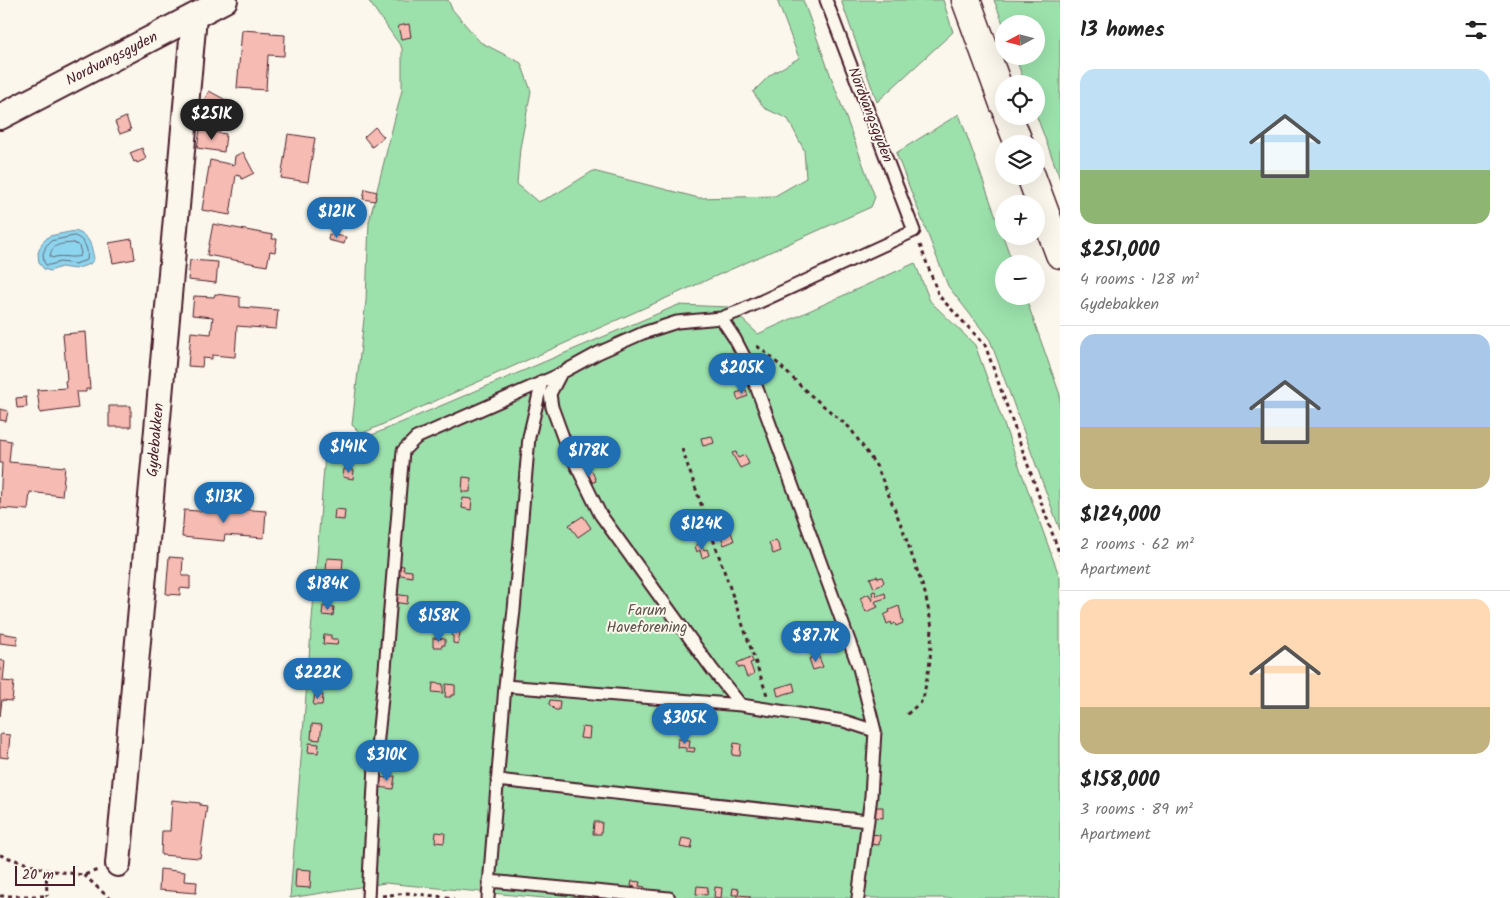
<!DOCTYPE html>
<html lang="en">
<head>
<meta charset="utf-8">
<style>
	:root { --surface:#fff; --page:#f2f2f2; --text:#222; --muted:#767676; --line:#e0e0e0; --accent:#1f6fb2 }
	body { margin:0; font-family:Kalam,sans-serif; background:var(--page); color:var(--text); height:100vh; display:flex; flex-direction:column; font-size:19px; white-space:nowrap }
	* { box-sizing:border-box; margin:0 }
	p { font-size:16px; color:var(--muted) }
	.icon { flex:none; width:28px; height:28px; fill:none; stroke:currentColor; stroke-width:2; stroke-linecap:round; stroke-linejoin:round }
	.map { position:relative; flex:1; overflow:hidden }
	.side { display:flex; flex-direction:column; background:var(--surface); width:450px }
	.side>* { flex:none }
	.needle { width:32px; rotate:263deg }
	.fabs { position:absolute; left:995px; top:15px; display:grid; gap:10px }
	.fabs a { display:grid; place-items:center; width:50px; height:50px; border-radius:50%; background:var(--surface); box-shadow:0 5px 20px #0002; font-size:25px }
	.scale { position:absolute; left:15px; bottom:12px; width:60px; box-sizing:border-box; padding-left:5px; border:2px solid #4a1f2b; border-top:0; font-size:14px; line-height:18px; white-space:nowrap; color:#4a1f2b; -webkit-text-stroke:4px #fbf7ec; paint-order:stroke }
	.price { position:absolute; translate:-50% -42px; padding:0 11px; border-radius:18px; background:var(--accent); color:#fff; font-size:16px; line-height:32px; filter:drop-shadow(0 1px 2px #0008) }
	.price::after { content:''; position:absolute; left:50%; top:30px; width:15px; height:11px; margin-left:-8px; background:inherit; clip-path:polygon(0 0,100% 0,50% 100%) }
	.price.on { background:#222; color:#fff }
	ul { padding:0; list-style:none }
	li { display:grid; align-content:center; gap:10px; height:265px; padding:0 20px }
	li+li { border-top:1px solid var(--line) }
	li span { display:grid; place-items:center; height:155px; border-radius:15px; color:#555 }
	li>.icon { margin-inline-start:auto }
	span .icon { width:90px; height:90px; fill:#fffc; stroke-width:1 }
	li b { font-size:21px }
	h2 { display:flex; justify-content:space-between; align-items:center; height:60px; padding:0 20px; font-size:21px }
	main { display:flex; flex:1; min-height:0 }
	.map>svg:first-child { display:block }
	.green { fill:#9ce1ac; stroke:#73806c }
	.water { fill:#8dd5ee; stroke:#728ca0 }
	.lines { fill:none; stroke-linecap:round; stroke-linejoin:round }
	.shore { stroke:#656879; stroke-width:1 }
	.building { fill:#f6bbb2; stroke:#4a1f2b }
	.lane-casing { stroke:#4a1f2b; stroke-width:15 }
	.street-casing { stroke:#4a1f2b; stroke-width:28 }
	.secondary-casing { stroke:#4a1f2b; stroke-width:31 }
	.path { stroke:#4a1f2b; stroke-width:3; stroke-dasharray:4 4; stroke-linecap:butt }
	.lane { stroke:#fbf7ec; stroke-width:11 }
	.street { stroke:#fbf7ec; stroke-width:24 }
	.secondary { stroke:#fbf7ec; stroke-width:28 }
	.labels { text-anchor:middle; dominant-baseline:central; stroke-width:4; stroke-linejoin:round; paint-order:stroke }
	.street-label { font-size:15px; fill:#4a1f2b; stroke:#fbf7ec }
	.park-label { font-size:15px; fill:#5e504b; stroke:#fbf7ec }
</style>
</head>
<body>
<main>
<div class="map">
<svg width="1060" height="898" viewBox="0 0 1060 898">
	<rect width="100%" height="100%" fill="#fbf7ec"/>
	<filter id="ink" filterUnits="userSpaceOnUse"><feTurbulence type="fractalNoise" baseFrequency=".02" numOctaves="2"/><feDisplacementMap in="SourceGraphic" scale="10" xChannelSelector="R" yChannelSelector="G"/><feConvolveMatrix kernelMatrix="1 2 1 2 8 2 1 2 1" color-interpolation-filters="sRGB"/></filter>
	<g filter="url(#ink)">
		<path class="green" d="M368,0H448L452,9L480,42L521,63L531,91L520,148L517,184L538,202L556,194L593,171L699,198L775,196L806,178L804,150L788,119L764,108L753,92L770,75L799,58L777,0H803L875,197L871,207L361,434L352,425L366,301L369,222L402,90V48Z
			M841,0H943L953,32L877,102Z
			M994,0L1060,1V179L1036,114V84H1025L1015,56H1036V24H1004V26Z
			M959,114L1013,264H1004V296H1025L1060,395V530L990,340L948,286L896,153Z
			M915,263L930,301L975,345L1060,578V898H544L385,883L290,898L325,455L678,305L729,307L758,334Z"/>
		<path class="water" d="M75,231C90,236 91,244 94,259L90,264L75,269L61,267L50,271L44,269L39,263L38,253L42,243L49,236Z"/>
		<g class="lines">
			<path class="shore" d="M75,236C85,240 89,250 87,260L75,264L60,262L50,265H46L44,262L43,254L46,246L51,241Z
				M74,243L79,246L81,253L80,256C70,259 62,254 52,258L50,256C52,243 63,244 74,243Z"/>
		</g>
		<path class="building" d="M409,24L411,37L401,39L398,26Z
			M242,30L271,32L270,34L285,35L284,56L268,55L266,90L237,88Z
			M209,91L237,106L229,121L201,106Z
			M126,117L131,130L120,134L115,122Z
			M375,127L384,137L372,147L364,137Z
			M200,130L226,134L224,152L197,148Z
			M288,134L315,138L308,182L281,178Z
			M142,148L146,159L137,163L136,161L134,162L130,153Z
			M243,152L254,173L242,179L240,176L236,175L230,215L202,210L210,160L234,165L235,156Z
			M365,189L377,192L375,201L363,199Z
			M213,224L273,235L272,239H277L275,252L270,251L267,266L207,255Z
			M329,234L346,237L344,244L328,240Z
			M132,239L135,259L113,263L109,243Z
			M190,260L218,262L216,283L188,280Z
			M215,294L240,297V307L278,310L276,329L237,326L235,357L212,355V359L203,358L202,367L188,366L191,332L211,334L213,317L192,315L194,296L214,297Z
			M86,332L90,389H86V392H76L78,408L40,413L37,390L66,388L65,381L67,380L63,334Z
			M765,370L768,379L761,381L758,373Z
			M746,390L748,396L738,400L736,393Z
			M26,397L27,407L17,408L16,398Z
			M109,406H131V427H109Z
			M0,409L8,411L6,421L0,420Z
			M712,436L714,443L703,446L701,438Z
			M0,439L11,441L9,462L65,467L62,496L30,492L28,510L0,508L2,463H0Z
			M736,452L738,458L745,455L749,464L740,468L732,453Z
			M344,469L354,470L353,479L343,477Z
			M592,471L596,481L586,485L583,474Z
			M463,477L471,478L470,492H462Z
			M463,498L472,499L471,510L462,508Z
			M225,508L266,511L264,538L225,535L224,541L182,537L184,510L225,513Z
			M335,509L345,510L344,520L334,519Z
			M583,516L591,528L578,537L569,525Z
			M731,532L734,541L724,545L721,536Z
			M776,540L781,551L773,554L769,543Z
			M701,543L704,550L707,549L709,555L702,558L700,550L697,552L695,546Z
			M169,557L183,558L182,576H190V589L180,588V595L166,594Z
			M327,558L343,559L342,573L326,572Z
			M397,565L404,566L403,570L412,571V577L396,574Z
			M877,576L878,578L882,577L884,582L881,585L874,588L870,578Z
			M875,591L877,596L885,593L886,598L876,601L875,602L878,607L866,612L860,598L869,594L872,601L873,600L872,592Z
			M393,594L408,596L407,604L392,602Z
			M323,606L334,607L333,616L322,615Z
			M899,606L903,623L896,626L895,623L892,625L891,622L887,624L884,615L890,612L889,610Z
			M452,625L461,627L458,644L453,643V636L451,635Z
			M0,633L18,636L17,645L0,643Z
			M324,635H331V639H338L337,645L323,644Z
			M433,638L445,639V645H442V647H433Z
			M818,655L823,667L813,670L809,659Z
			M751,657L753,662L750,663L754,674L747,677L743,667L739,668L737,663Z
			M0,660L5,661L3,681L14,682L12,701L2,700L0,716Z
			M433,683L443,684V693L432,692Z
			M793,683L795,691L778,696L776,688Z
			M446,684L455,685V695H451V697H445Z
			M315,694L323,695L322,705H313Z
			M550,700L560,701L559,710H555L549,704Z
			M312,724L322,725L320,740L311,739Z
			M582,727L590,728L589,739L580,738Z
			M0,734L10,735L8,758L0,757Z
			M678,739L690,740L689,748H695L694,752L686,751V748L677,747Z
			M309,743L319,744L318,753L308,752Z
			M734,743L741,744L740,756L732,755Z
			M387,776H395L393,789L378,787L379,777L387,778Z
			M172,800L200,803V805L207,806L200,858L161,855L162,831H170Z
			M876,807H883V818L875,817Z
			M594,822H602L601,834H593Z
			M436,832L445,833L444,843L435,842Z
			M870,834L880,835L879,845L869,844Z
			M682,838L693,840L691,849L680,847Z
			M160,869L185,872L184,881L197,882L196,893L159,890Z
			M296,869L311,870L310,888L295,887Z
			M632,881L640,882L639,886L645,887L644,890L634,889L635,887L631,886Z
			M697,886L708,887L707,895L696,894Z
			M715,887L722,888L721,898L714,897Z
			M733,888L739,889L738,895L750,896V898H737V895H732Z"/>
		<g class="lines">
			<defs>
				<path id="lane" d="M721,318L735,339L748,364L859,668L875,731L871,796L858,898
					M561,373L550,394L552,407L564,440L600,514L712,669L741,705L844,721L875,731
					M505,686L741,705
					M497,780L868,821
					M489,881L669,898
					M368,898L375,766L385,669L403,451L416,438L556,376L598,353L643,333L677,322L721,318L740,311L914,231L826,0
					M488,898L505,686L514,610L529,437L542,381"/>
				<path id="street" d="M0,117L225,0
					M118,864L194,17"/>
				<path id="secondary" d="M966,0L1004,104
					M1008,116L1019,144
					M1031,176L1060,254"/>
			</defs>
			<use href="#lane" class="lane-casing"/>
			<use href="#street" class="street-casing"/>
			<use href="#secondary" class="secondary-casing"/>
			<path class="path" d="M920,245L939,296L985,345L1060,555
				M757,346L770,356L807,392L850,428L877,467L902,527L925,593L932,627L930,661L923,700L905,716
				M682,449L767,695
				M0,855L46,870L84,875L98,870
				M46,870L47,896
				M84,875L109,898
				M0,896H47
				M382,896L407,893L454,898"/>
			<use href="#lane" class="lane"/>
			<use href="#street" class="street"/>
			<use href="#secondary" class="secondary"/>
		</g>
	</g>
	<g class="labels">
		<g class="street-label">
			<text transform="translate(112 59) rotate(-27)">Nordvangsgyden</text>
			<text transform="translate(870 115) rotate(69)">Nordvangsgyden</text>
			<text transform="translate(156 440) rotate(-85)">Gydebakken</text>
		</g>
		<g class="park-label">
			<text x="647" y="611">Farum<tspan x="647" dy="17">Haveforening</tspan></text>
		</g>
	</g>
</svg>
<div class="fabs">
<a><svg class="needle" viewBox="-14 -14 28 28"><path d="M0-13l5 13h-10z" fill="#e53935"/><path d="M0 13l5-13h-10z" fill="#767676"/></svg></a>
<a><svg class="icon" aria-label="locate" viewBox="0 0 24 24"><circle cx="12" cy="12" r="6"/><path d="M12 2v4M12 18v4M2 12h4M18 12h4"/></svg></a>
<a><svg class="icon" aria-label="layers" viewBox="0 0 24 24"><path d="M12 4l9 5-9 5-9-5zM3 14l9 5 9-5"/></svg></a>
<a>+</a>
<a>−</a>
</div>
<div class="scale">20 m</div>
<b class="price on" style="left:212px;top:141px">$251K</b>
<b class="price" style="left:337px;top:239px">$121K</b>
<b class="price" style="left:742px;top:395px">$205K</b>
<b class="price" style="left:349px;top:474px">$141K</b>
<b class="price" style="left:589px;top:478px">$178K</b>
<b class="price" style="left:224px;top:524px">$113K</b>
<b class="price" style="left:702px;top:551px">$124K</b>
<b class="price" style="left:328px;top:611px">$184K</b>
<b class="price" style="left:439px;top:643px">$158K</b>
<b class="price" style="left:816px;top:663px">$87.7K</b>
<b class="price" style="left:318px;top:700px">$222K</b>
<b class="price" style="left:685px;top:745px">$305K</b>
<b class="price" style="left:387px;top:782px">$310K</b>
</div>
<section class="side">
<h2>13 homes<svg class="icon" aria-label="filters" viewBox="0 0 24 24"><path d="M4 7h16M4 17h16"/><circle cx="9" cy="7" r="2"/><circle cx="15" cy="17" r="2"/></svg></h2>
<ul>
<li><span style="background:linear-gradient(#bfe0f5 65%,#8fb573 0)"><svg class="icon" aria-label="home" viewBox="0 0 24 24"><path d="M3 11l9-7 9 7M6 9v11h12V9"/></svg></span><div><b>$251,000</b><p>4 rooms · 128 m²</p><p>Gydebakken</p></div></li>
<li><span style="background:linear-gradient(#a9c7e8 60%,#c2b280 0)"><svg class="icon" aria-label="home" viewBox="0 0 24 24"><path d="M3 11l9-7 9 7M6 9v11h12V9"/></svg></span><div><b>$124,000</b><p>2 rooms · 62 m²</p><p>Apartment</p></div></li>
<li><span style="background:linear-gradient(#ffd9b3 70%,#c2b280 0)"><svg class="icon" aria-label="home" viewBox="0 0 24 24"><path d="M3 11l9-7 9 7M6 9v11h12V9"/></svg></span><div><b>$158,000</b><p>3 rooms · 89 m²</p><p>Apartment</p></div></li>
</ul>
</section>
</main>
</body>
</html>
